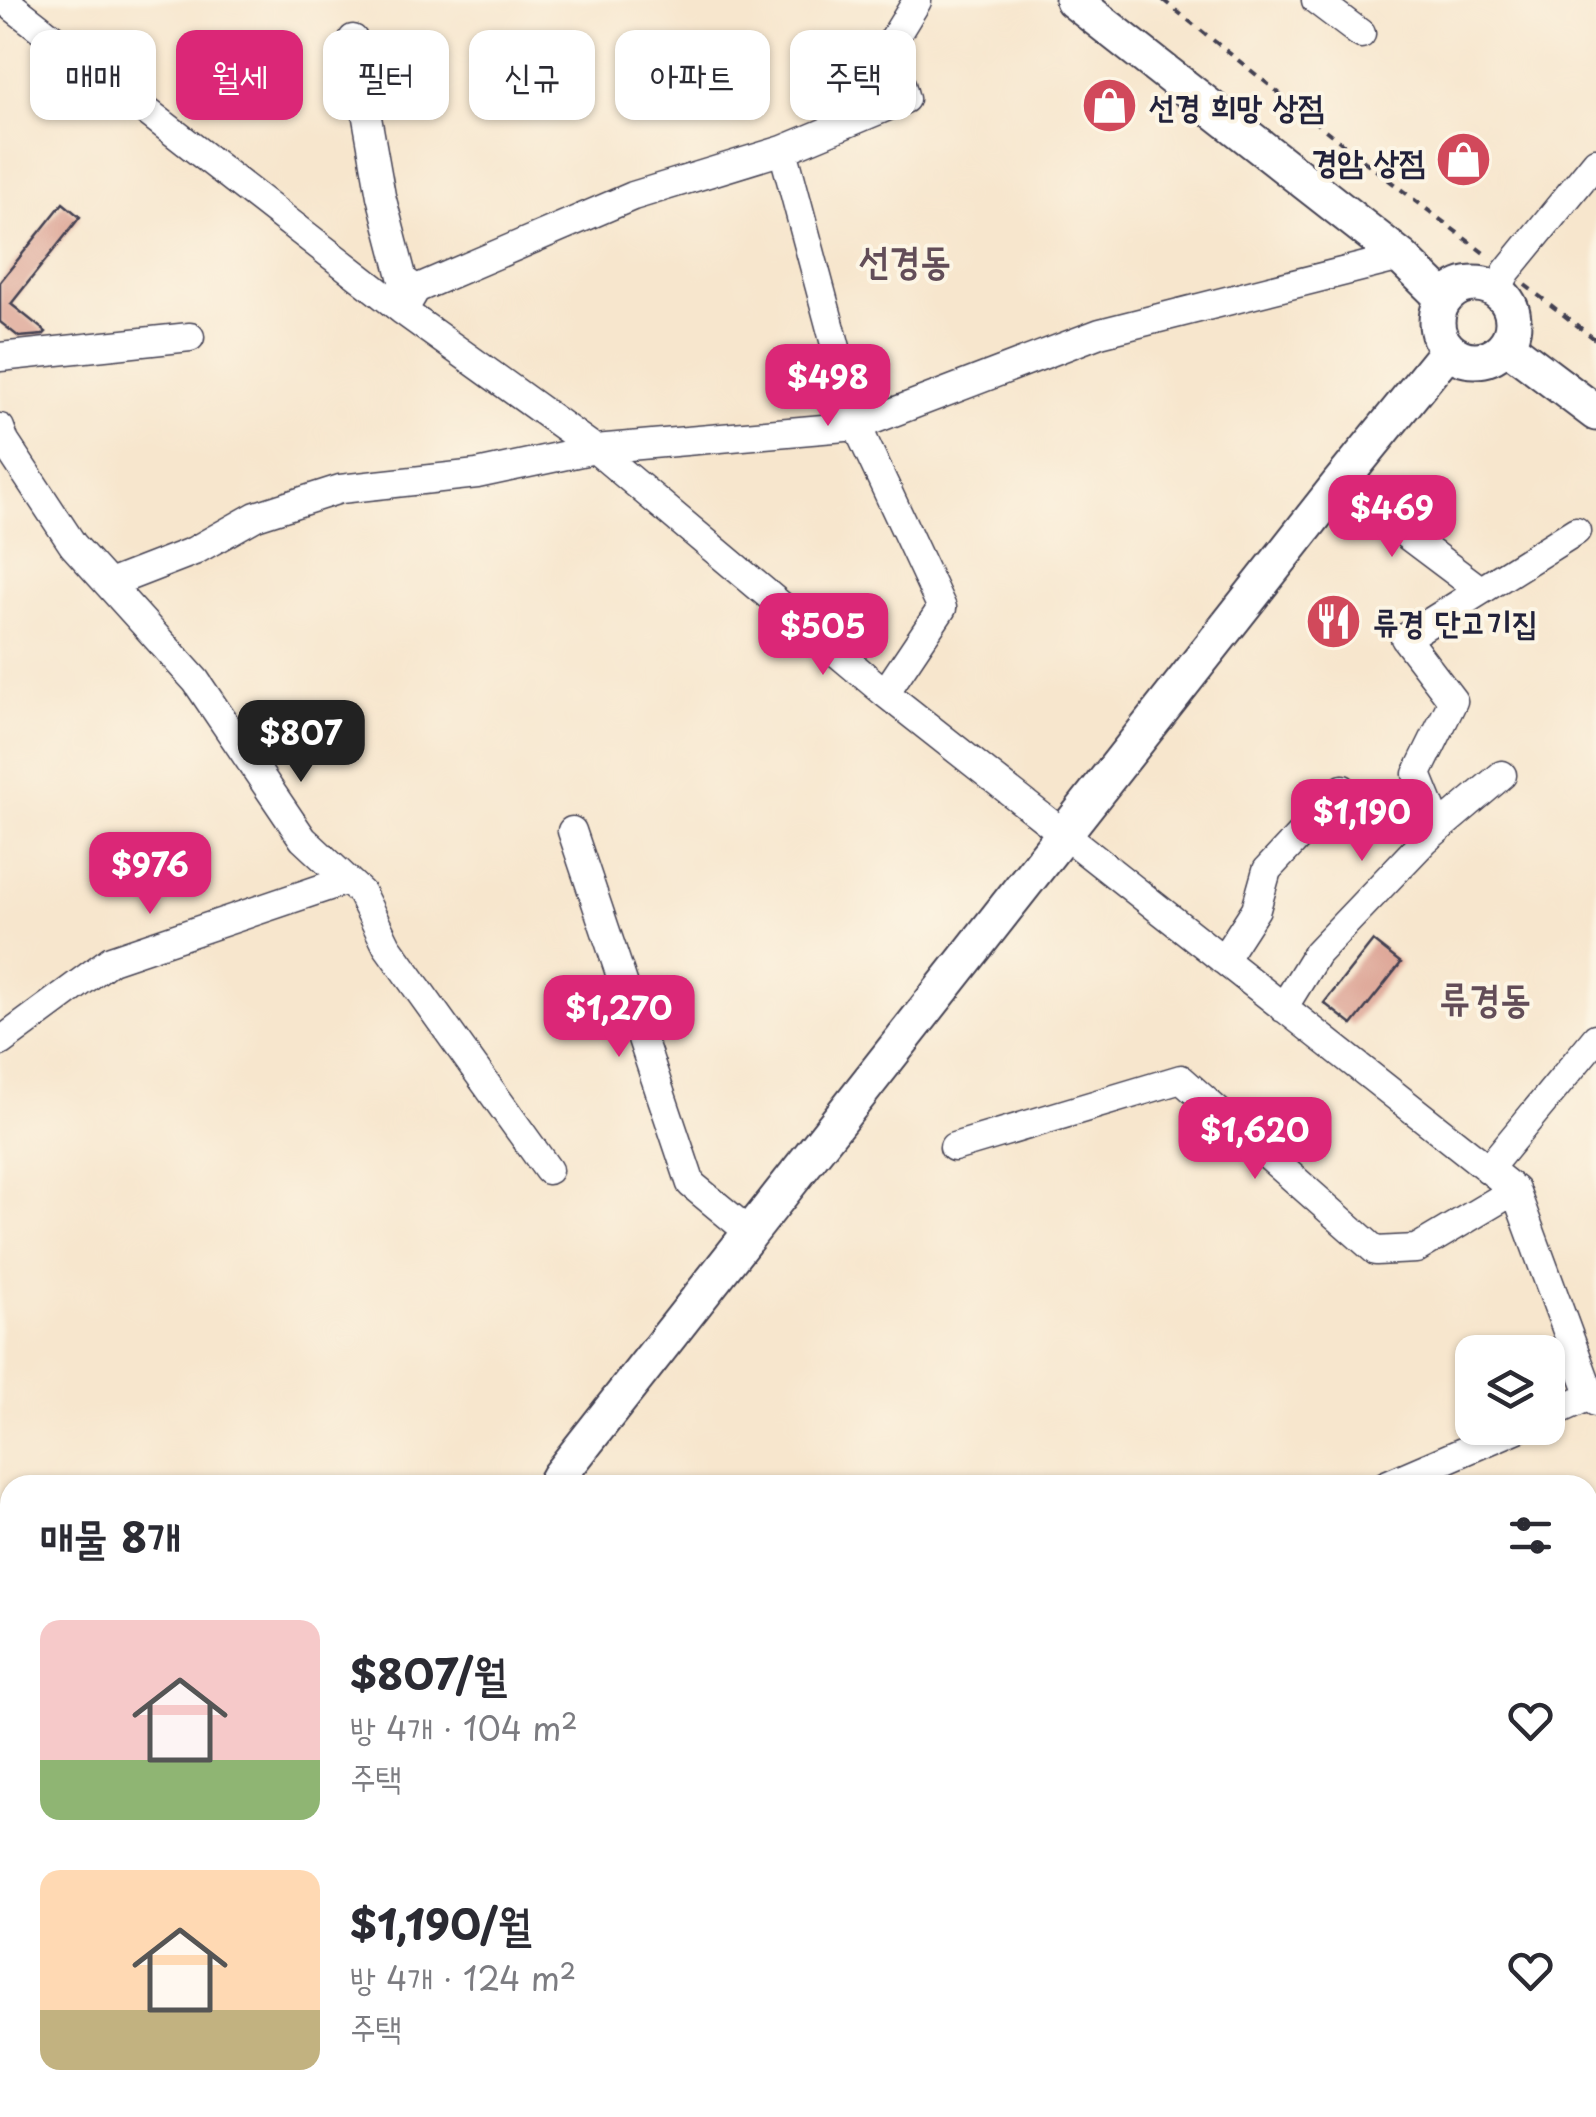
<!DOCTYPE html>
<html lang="ko">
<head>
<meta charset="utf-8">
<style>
	:root { --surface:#fff; --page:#f7f7f7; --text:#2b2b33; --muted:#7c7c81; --accent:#db2777 }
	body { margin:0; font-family:"Playpen Sans","Poor Story",sans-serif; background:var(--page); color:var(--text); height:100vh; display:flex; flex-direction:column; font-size:38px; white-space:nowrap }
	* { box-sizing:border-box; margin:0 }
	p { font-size:32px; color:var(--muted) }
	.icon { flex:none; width:55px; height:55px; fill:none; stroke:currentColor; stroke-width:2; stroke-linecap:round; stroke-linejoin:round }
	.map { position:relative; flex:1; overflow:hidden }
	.sheet { position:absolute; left:0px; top:1475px; width:1598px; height:642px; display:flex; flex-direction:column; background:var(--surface); border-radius:30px 30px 0 0; box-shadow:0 2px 8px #0004 }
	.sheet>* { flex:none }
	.guide { position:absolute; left:30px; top:30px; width:1000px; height:90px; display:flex; gap:20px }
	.controls { position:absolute; left:1455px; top:1335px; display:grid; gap:20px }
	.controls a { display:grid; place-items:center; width:110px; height:110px; border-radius:20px; background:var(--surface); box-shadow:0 2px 8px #0004; font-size:50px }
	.price { position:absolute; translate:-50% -85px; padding:0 22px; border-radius:20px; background:var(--accent); color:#fff; font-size:32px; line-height:65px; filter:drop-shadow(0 2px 5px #0008) }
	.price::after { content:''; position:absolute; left:50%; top:60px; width:30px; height:22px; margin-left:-15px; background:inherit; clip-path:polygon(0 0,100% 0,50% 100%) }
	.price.current { background:#222; color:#fff }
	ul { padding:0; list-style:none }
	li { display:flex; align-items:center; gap:30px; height:250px; padding:0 40px }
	li span { display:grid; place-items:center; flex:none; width:280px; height:200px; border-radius:20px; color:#555 }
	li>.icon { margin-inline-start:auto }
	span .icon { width:120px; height:120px; fill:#fffc; stroke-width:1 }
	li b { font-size:42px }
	h2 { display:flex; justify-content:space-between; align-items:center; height:120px; padding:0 40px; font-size:42px }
	.chip { padding:0 35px; border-radius:20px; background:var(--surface); box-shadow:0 2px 8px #0004; font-size:35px; line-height:90px }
	.chip.current { background:var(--accent); color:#fff }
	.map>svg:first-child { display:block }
	.water { fill:#61c5df; stroke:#42748d; stroke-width:2.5 }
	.building { fill:#da9e8f }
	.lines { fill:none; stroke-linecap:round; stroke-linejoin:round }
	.minor-casing { stroke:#423f51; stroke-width:31 }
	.major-casing { stroke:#423f51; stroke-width:39 }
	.path { stroke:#423f51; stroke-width:4; stroke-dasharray:8 8; stroke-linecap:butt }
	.minor { stroke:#fff; stroke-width:28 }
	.major { stroke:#fff; stroke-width:35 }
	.labels { text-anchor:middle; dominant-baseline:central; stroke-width:8; stroke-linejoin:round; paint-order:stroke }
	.poi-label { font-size:32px; font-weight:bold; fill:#22223b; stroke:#fcf5e5; text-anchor:start }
	.quarter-label { font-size:38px; font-weight:bold; fill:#624d58; stroke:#fcf5e5 }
</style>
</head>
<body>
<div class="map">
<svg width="1596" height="2117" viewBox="0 0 1596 2117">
	<rect width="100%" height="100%" fill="#fcf5e5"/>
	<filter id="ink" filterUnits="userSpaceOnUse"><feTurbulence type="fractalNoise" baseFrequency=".01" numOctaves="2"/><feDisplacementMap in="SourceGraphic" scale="20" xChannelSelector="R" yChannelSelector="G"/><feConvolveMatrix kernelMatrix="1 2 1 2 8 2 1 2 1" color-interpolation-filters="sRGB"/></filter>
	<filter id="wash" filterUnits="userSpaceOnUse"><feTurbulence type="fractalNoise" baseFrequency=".0048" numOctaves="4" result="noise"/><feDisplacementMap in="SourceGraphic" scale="40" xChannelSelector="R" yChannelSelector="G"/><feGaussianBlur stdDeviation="2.25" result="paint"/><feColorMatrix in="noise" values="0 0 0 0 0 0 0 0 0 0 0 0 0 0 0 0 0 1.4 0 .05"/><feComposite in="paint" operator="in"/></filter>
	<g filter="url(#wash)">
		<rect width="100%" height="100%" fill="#f7e6cd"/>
		<path class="water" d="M1596,1603V1886L1588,1887V1604Z"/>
		<g id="blocks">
			<path class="building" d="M63,203L80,217L11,304L46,332L43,335L19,337L0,322V282Z
				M1373,941L1401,963L1352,1025L1324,1003Z"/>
		</g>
	</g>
	<g filter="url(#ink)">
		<use href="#blocks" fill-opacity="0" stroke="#423f51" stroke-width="2.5"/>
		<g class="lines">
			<defs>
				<path id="minor" d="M4,0L403,311L595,449L885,693L1515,1190L1591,1396L1596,1402
					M1316,0L1361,34
					M353,39L381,196L403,280L416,289
					M783,150L857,426L942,608L885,693
					M1497,289L1507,271L1596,162
					M403,311L416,289L633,196L783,150L905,99L890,45L917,1
					M0,357L190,337
					M0,428L5,442L73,545L196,681L303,839L361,893L387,946L548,1170
					M1339,484L1480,590
					M109,584L194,551L256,516L340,489L477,474L595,449L857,426L1100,333L1401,257
					M1439,828L1417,774L1453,701L1405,638L1576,531
					M572,831L691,1184L749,1232
					M1223,960L1256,909L1267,870L1343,789
					M1283,1008L1317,953L1425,840L1502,775
					M0,1042L111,960L347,880
					M954,1147L1181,1079L1376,1251L1416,1249L1515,1190
					M1488,1169L1596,1038
					M1548,1415L1596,1393
					M1386,1485L1518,1428
					M185,2108L188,2117"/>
				<path id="major" d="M1073,0L1401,257L1444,299
					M1437 322a38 38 0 1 1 76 0a38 38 0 1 1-76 0Z
					M1506,345L1596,413
					M554,1485L559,1476L1339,484L1448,350
					M527,2117V2108"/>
			</defs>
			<use href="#minor" class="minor-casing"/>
			<use href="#major" class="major-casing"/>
			<path class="path" d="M1163,0L1364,161L1489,257
				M1525,285L1596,340"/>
			<use href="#minor" class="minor"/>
			<use href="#major" class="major"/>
		</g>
	</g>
	<defs>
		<symbol id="shop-disc" viewBox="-11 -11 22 22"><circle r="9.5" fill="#d1495b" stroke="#fcf5e5"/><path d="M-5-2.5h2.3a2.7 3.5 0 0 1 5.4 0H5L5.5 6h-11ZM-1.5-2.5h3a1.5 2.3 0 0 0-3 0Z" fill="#fff"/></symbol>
		<symbol id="restaurant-disc" viewBox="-11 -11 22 22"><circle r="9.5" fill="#d1495b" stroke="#fcf5e5"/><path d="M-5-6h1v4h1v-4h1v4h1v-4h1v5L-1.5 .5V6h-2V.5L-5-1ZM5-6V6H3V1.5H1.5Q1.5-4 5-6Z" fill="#fff"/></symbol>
	</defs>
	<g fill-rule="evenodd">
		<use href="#shop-disc" x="1078" y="74" width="63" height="63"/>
		<use href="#shop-disc" x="1432" y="128" width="63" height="63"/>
		<use href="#restaurant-disc" x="1302" y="590" width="63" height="63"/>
	</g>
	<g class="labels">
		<g class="poi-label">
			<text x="1149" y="105">선경 희망 상점</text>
			<text x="1425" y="160" text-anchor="end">경암 상점</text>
			<text x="1373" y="621">류경 단고기집</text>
		</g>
		<g class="quarter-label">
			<text x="905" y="258">선경동</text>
			<text x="1485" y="996">류경동</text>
		</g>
	</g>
</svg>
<div class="controls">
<a><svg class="icon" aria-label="layers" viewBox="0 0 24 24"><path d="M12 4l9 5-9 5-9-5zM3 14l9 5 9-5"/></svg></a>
</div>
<b class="price" style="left:828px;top:429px">$498</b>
<b class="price" style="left:1392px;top:560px">$469</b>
<b class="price" style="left:823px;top:678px">$505</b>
<b class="price current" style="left:301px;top:785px">$807</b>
<b class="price" style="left:1362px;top:864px">$1,190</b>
<b class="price" style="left:150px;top:917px">$976</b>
<b class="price" style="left:619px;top:1060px">$1,270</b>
<b class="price" style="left:1255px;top:1182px">$1,620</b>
<div class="guide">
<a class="chip">매매</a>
<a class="chip current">월세</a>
<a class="chip">필터</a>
<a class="chip">신규</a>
<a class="chip">아파트</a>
<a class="chip">주택</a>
</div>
<section class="sheet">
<h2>매물 8개<svg class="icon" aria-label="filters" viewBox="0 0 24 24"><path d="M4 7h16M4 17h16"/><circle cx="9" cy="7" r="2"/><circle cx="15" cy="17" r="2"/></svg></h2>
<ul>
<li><span style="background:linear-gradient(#f6c9c9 70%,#8fb573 0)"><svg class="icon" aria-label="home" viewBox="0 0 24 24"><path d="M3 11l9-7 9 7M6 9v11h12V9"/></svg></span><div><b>$807/월</b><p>방 4개 · 104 m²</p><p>주택</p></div><svg class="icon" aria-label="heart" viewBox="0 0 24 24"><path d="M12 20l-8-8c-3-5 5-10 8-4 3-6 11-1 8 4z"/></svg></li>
<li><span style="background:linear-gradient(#ffd9b3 70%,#c2b280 0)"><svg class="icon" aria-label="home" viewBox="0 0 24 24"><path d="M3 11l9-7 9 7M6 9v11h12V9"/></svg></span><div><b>$1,190/월</b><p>방 4개 · 124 m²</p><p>주택</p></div><svg class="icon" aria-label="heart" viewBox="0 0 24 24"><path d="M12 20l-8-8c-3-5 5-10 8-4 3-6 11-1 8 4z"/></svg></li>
</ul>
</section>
</div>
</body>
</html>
